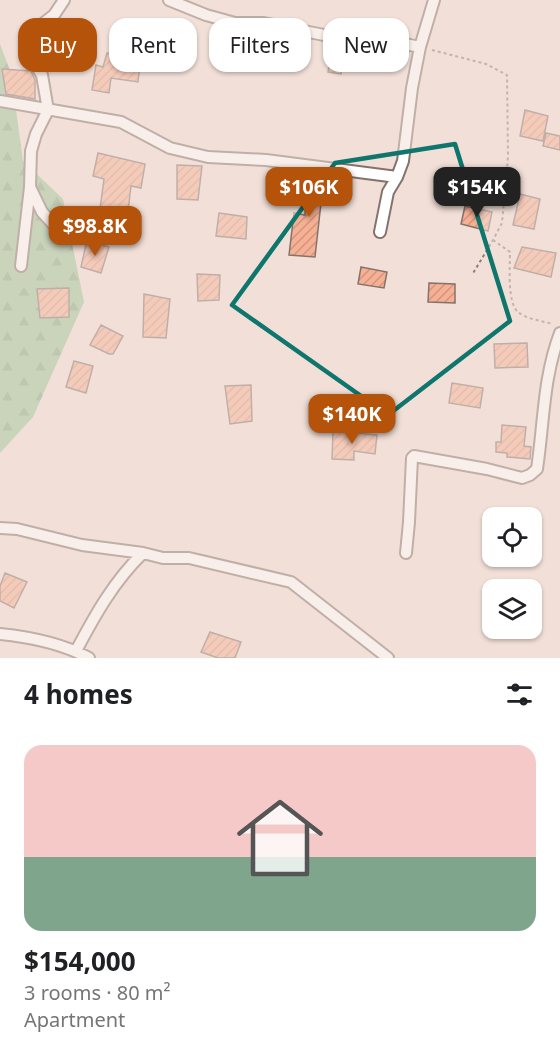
<!DOCTYPE html>
<html lang="en">
<head>
<meta charset="utf-8">
<style>
	:root { --surface:#fff; --page:#f6f6f6; --text:#202124; --muted:#757577; --accent:#b45309 }
	body { margin:0; font-family:"Noto Sans",sans-serif; background:var(--page); color:var(--text); height:100vh; display:flex; flex-direction:column; font-size:22px; white-space:nowrap }
	* { box-sizing:border-box; margin:0 }
	p { font-size:20px; color:var(--muted) }
	.icon { flex:none; width:33px; height:33px; fill:none; stroke:currentColor; stroke-width:2; stroke-linecap:round; stroke-linejoin:round }
	.map { position:relative; height:658px; overflow:hidden }
	.sheet { display:flex; flex-direction:column; background:var(--surface); flex:1 }
	.sheet>* { flex:none }
	.guide { position:absolute; left:18px; top:18px; width:525px; height:54px; display:flex; gap:12px }
	.buttons { position:absolute; left:482px; top:507px; display:grid; gap:12px }
	.buttons a { display:grid; place-items:center; width:60px; height:60px; border-radius:12px; background:var(--surface); box-shadow:0 2px 4px #0004; font-size:30px }
	.price { position:absolute; translate:-50% -51px; padding:0 14px; border-radius:12px; background:var(--accent); color:#fff; font-size:20px; line-height:39px; filter:drop-shadow(0 2px 3px #0008) }
	.price::after { content:''; position:absolute; left:50%; top:36px; width:18px; height:14px; margin-left:-9px; background:inherit; clip-path:polygon(0 0,100% 0,50% 100%) }
	.price.selected { background:#222; color:#fff }
	ul { padding:0; list-style:none }
	li { display:grid; align-content:center; gap:12px; height:318px; padding:0 24px }
	li span { display:grid; place-items:center; height:186px; border-radius:18px; color:#555 }
	li>.icon { margin-inline-start:auto }
	span .icon { width:108px; height:108px; fill:#fffc; stroke-width:1 }
	li b { font-size:26px }
	h2 { display:flex; justify-content:space-between; align-items:center; height:72px; padding:0 24px; font-size:26px }
	.tag { padding:0 21px; border-radius:18px; background:var(--surface); box-shadow:0 2px 4px #0004; font-size:21px; line-height:54px }
	.tag.selected { background:var(--accent); color:#fff }
	.map>svg:first-child { display:block }
	.forest { fill:url(#forest-firs) }
	.building { fill:url(#building-hatch); stroke:#84736d; stroke-width:1.5 }
	.lines { fill:none; stroke-linecap:round; stroke-linejoin:round }
	.minor-casing { stroke:#83736c; stroke-width:14 }
	.path { stroke:#8b7e79; stroke-width:2; stroke-dasharray:3 3; stroke-linecap:butt }
	.minor { stroke:#fff; stroke-width:10 }
	.marked { fill:none; stroke:#0f766e; stroke-width:4.5; stroke-linejoin:round }
</style>
</head>
<body>
<div class="map">
<svg width="560" height="658" viewBox="0 0 560 658">
	<defs>
		<pattern id="forest-firs" width="22" height="20" patternUnits="userSpaceOnUse" patternTransform="scale(1.5)"><rect width="22" height="20" fill="#97c597"/><path d="M5 1l3.5 6h-7zM16 11l3.5 6h-7z" fill="#82a881"/></pattern>
		<pattern id="building-hatch" width="6" height="6" patternUnits="userSpaceOnUse" patternTransform="scale(1.5)"><rect width="6" height="6" fill="#f6b093"/><path d="M-1 1l2-2M0 6l6-6M5 7l2-2" fill="none" stroke="#d2967e"/></pattern>
	</defs>
	<rect width="100%" height="100%" fill="#f2e0d8"/>
	<path class="forest" d="M0,44L11,73L23,161L63,199L84,302L33,417L0,453Z"/>
	<path class="building" d="M115,32L143,36L138,82L111,78L109,93L92,90L96,65L103,67L107,53L113,54Z
		M332,44L345,47L341,74L328,72Z
		M2,69L31,71L35,80V99L6,94Z
		M525,110L548,116L543,141L520,136Z
		M546,133L560,136V150L543,146Z
		M98,153L145,164L141,188L131,186L127,220L99,216L104,179L93,176Z
		M177,165L202,166L198,200L177,199Z
		M306,174L326,175L325,203H321L315,257L289,255L294,213L305,215Z
		M520,194L540,199L534,229L513,225Z
		M465,206L492,212L488,231L461,224Z
		M219,213L247,217L246,239L216,236Z
		M87,240L109,247L101,273L81,267Z
		M522,247L556,253L551,277L514,268Z
		M361,267L387,272L384,288L358,284Z
		M197,274L220,275L219,300L198,301Z
		M429,283L455,284V303L428,302Z
		M69,288V317L40,318L37,289Z
		M144,294L170,299L166,338L143,337Z
		M101,325L123,336L113,354H109L90,345Z
		M527,343L528,367L495,368L494,344Z
		M74,361L93,366L86,393L66,387Z
		M452,383L483,388L480,408L449,403Z
		M251,385L252,421L230,424L225,386Z
		M502,425L526,427L524,446L531,447L530,459L507,457V453L496,452V442H501Z
		M333,431L377,435L375,454L354,451V460L332,459Z
		M5,573L27,582L14,608L0,601V586Z
		M210,632L241,642L235,658H218L201,652Z"/>
	<g class="lines">
		<defs>
			<path id="minor" d="M169,0L206,15L235,23H264L349,40L375,38L420,47
				M0,101L121,122L170,148L208,157L266,160L397,177
				M30,187L42,212L54,225L101,235
				M380,232L388,192L397,177L403,161L412,88L420,47L434,0
				M21,266L30,187L31,151L36,134L48,110L42,75L27,51L25,43L31,33L54,15L64,0
				M0,528L17,529L82,545L143,553L163,558H189L291,582L388,658
				M406,553L409,522L412,458L414,456L487,469L522,478L530,475L537,469C544,422 543,378 560,333
				M0,634C30,637 63,644 89,658
				M76,651C95,615 114,581 143,553"/>
		</defs>
		<use href="#minor" class="minor-casing"/>
		<path class="path" d="M432,50L486,64L507,75L508,157L502,223L493,240L472,275
			M493,240L510,252C510,266 507,303 518,312C526,319 542,321 553,324"/>
		<use href="#minor" class="minor"/>
	</g>
	<path d="M0 0H560V658H0ZM455,144L510,321L388,415L232,305L335,163Z" fill="#f2e0d8" fill-opacity=".55" fill-rule="evenodd"/>
	<path class="marked" d="M455,144L510,321L388,415L232,305L335,163Z"/>
</svg>
<div class="buttons">
<a><svg class="icon" aria-label="locate" viewBox="0 0 24 24"><circle cx="12" cy="12" r="6"/><path d="M12 2v4M12 18v4M2 12h4M18 12h4"/></svg></a>
<a><svg class="icon" aria-label="layers" viewBox="0 0 24 24"><path d="M12 4l9 5-9 5-9-5zM3 14l9 5 9-5"/></svg></a>
</div>
<b class="price" style="left:309px;top:218px">$106K</b>
<b class="price selected" style="left:477px;top:218px">$154K</b>
<b class="price" style="left:95px;top:257px">$98.8K</b>
<b class="price" style="left:352px;top:445px">$140K</b>
<div class="guide">
<a class="tag selected">Buy</a>
<a class="tag">Rent</a>
<a class="tag">Filters</a>
<a class="tag">New</a>
</div>
</div>
<section class="sheet">
<h2>4 homes<svg class="icon" aria-label="filters" viewBox="0 0 24 24"><path d="M4 7h16M4 17h16"/><circle cx="9" cy="7" r="2"/><circle cx="15" cy="17" r="2"/></svg></h2>
<ul>
<li><span style="background:linear-gradient(#f6c9c9 60%,#7fa58c 0)"><svg class="icon" aria-label="home" viewBox="0 0 24 24"><path d="M3 11l9-7 9 7M6 9v11h12V9"/></svg></span><div><b>$154,000</b><p>3 rooms · 80 m²</p><p>Apartment</p></div></li>
</ul>
</section>
</body>
</html>
